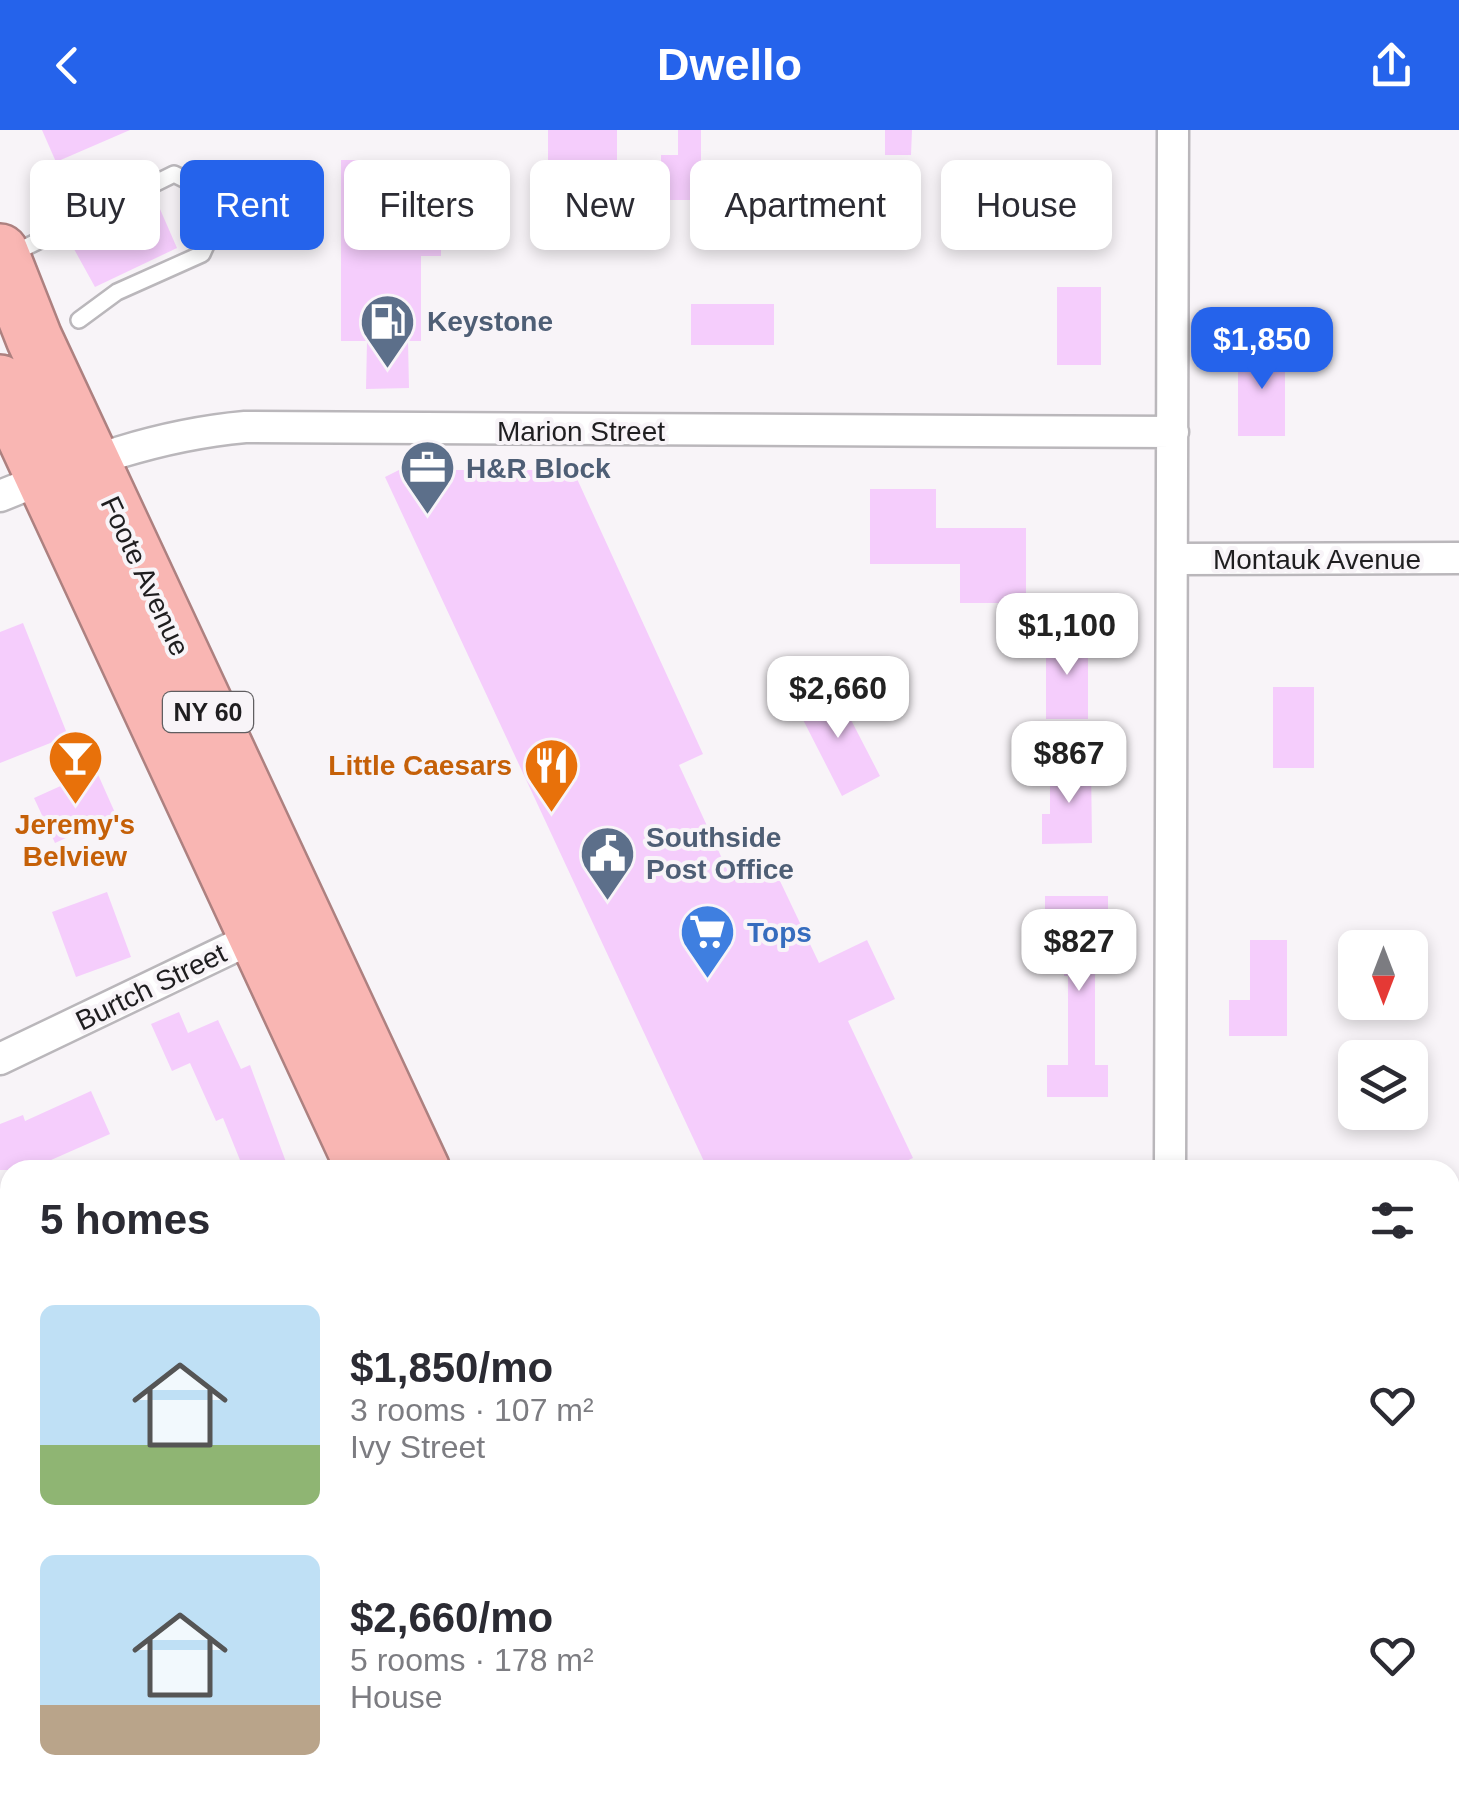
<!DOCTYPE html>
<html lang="en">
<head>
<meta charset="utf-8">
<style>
	:root { --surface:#fff; --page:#f7f7f7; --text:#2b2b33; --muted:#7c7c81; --accent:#2563eb }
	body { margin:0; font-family:Arial,sans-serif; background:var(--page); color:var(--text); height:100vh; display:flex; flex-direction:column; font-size:38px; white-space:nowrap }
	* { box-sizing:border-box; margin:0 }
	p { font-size:32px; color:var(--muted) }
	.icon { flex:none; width:55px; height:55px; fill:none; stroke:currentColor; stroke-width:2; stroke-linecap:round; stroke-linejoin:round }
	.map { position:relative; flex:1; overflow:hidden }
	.side { position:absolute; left:0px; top:1030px; width:1460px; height:642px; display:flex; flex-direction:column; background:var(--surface); border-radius:30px 30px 0 0; box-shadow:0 5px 15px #0003 }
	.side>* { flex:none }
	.top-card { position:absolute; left:30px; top:30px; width:1400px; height:90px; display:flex; gap:20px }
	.needle { width:65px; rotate:180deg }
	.fabs { position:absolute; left:1338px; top:800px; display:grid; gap:20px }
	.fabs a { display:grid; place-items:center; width:90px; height:90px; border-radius:15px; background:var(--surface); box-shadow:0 5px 15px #0003; font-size:50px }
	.price { position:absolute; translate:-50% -85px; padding:0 22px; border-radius:20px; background:#fff; color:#222; font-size:32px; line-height:65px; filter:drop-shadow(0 2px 5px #0008) }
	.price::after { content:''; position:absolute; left:50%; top:60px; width:30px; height:22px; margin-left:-15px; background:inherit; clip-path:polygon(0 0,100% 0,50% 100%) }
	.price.active { background:var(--accent); color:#fff }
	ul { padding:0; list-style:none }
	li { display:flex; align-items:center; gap:30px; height:250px; padding:0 40px }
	li span { display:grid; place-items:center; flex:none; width:280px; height:200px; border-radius:15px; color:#555 }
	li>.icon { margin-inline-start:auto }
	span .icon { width:120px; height:120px; fill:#fffc; stroke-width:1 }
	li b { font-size:42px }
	h2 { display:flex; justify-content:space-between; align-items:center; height:120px; padding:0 40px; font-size:42px }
	.chip { padding:0 35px; border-radius:15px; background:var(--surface); box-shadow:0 5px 15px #0003; font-size:35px; line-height:90px }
	.chip.active { background:var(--accent); color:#fff }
	header { display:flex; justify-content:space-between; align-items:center; height:130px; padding:0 40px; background:var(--accent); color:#fff; font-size:45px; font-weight:800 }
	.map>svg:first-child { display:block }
	.building { fill:#f5cdfc }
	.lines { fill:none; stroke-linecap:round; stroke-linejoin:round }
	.lane-casing { stroke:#bab7bb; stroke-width:20 }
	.street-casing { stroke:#bab7bb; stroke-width:35 }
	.secondary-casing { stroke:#bab7bb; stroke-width:48 }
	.highway-casing { stroke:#ad8180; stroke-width:60 }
	.lane { stroke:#fff; stroke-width:15 }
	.street { stroke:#fff; stroke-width:30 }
	.secondary { stroke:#fff; stroke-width:42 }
	.highway { stroke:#f9b6b3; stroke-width:55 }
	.labels { text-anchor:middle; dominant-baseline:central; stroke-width:8; stroke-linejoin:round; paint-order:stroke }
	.shield { fill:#f8f4f8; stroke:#605e61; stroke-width:2.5 }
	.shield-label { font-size:25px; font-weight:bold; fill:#1f1e20 }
	.service-label { font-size:28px; font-weight:bold; fill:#4e5e75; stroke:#f8f4f8; text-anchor:start }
	.street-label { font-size:28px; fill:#1f1e20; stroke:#f8f4f8 }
	.food-label { font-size:28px; font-weight:bold; fill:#c56008; stroke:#f8f4f8; text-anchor:end }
	.shop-label { font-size:28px; font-weight:bold; fill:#366cbe; stroke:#f8f4f8; text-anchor:start }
</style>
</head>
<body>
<header><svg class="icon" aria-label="back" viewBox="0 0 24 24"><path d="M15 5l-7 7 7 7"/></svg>Dwello<svg class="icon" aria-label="share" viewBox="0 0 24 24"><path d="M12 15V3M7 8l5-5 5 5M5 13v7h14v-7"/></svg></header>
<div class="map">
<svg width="1459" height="1672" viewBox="0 0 1459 1672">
	<rect width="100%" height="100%" fill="#f8f4f8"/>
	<path class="building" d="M42,0H130L56,32Z
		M548,0H617V39H548Z
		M678,0H701V70H661V25H678Z
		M885,0H912L911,25H885Z
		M341,30H441V126H421V211H408L409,258L366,259L367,211H341Z
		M156,70L177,118L95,157L69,110Z
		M1057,157H1101V235H1057Z
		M691,174H774V215H691Z
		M1238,218H1285V306H1238Z
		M399,340H573L703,624L679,635L731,748L780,751L819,833L867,810L895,869L848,891L913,1028L887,1040H708L385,347Z
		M870,359H936V398H1026V473H960V434H870Z
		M23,493L68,606L0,633V502Z
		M1046,508H1088V589H1046Z
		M834,557L880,646L842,666L796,576Z
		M1273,557H1314V638H1273Z
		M1050,634H1091L1092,713L1042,714V684H1050Z
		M96,640L116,685L55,713L34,668Z
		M107,762L131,827L76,847L52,782Z
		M1045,766H1108V801H1097L1095,846V935H1108V967H1047V935H1068V846H1064V801H1045Z
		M1250,810H1287V906H1229V870H1250Z
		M179,882L188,903L218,890L241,939L250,935L286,1032L265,1040H244L223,988L216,991L190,933L172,941L151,894Z
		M91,961L110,1004L42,1034L44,1040H0V994L23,985L25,991Z"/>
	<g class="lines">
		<defs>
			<path id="lane" d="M12,124L174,44L196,55L212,102L202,124L117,162L79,190
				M470,1662L475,1672"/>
			<path id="street" d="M0,366C82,333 156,305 245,297L1173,302
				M1174,429L1459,428
				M0,929L267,801
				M1170,1040L1173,0
				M0,1155L10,1177
				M238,1662L243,1672
				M1171,1662V1672"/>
			<path id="secondary" d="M0,1368H10"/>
			<path id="highway" d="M0,122L34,208L422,1040
				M0,253L365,1040
				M667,1662L672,1672
				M718,1662L722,1672"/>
		</defs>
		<use href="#lane" class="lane-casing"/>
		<use href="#street" class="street-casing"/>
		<use href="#secondary" class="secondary-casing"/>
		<use href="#highway" class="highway-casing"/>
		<use href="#lane" class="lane"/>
		<use href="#street" class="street"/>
		<use href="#secondary" class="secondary"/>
		<use href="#highway" class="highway"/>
	</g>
	<defs>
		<symbol id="fuel-pin" viewBox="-11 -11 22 30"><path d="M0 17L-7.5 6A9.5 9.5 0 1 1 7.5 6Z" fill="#5c6f8a" stroke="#f8f4f8"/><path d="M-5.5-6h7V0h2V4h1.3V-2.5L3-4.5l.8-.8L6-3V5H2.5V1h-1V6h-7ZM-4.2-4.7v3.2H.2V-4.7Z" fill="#fff"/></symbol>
		<symbol id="office-pin" viewBox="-11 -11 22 30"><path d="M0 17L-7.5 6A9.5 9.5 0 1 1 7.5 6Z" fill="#5c6f8a" stroke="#f8f4f8"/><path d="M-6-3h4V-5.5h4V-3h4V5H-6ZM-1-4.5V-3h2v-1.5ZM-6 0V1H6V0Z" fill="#fff"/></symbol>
		<symbol id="bar-pin" viewBox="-11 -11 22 30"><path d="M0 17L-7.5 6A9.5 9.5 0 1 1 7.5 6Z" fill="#e8710a" stroke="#f8f4f8"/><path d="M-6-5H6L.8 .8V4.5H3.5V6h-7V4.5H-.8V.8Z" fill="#fff"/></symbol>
		<symbol id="restaurant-pin" viewBox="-11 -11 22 30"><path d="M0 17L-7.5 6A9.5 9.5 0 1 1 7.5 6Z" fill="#e8710a" stroke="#f8f4f8"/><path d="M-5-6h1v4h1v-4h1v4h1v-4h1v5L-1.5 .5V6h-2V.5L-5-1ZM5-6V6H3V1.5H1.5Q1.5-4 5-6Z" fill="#fff"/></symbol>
		<symbol id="civic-pin" viewBox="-11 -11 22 30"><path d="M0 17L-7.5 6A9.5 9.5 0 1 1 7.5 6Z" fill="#5c6f8a" stroke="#f8f4f8"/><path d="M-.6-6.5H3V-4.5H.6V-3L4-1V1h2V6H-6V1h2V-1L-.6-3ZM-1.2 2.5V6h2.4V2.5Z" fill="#fff"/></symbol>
		<symbol id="supermarket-pin" viewBox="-11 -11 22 30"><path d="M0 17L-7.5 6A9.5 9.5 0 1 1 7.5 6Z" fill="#3f7fe0" stroke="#f8f4f8"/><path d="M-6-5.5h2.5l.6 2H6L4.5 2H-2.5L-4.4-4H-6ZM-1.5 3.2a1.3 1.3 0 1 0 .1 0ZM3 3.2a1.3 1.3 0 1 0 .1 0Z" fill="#fff"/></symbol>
	</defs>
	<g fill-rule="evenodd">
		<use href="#fuel-pin" x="356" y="160" width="63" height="86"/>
		<use href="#office-pin" x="396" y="306" width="63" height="86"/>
		<use href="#bar-pin" x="44" y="596" width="63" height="86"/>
		<use href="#restaurant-pin" x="520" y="604" width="63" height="86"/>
		<use href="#civic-pin" x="576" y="692" width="63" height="86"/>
		<use href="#supermarket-pin" x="676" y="770" width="63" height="86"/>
	</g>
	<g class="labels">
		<rect class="shield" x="163" y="562" width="90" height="40" rx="8"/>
		<g class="shield-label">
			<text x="208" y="582">NY 60</text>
		</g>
		<g class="service-label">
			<text x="427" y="191">Keystone</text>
			<text x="466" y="338">H&amp;R Block</text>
			<text x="646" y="707">Southside<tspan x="646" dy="32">Post Office</tspan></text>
		</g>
		<g class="street-label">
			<text x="581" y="301">Marion Street</text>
			<text x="1317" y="429">Montauk Avenue</text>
			<text transform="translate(145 446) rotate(65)">Foote Avenue</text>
			<text transform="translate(151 857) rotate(-26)">Burtch Street</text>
		</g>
		<g class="food-label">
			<text x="512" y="635">Little Caesars</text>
			<text x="75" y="694" text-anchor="middle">Jeremy's<tspan x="75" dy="32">Belview</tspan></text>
		</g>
		<g class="shop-label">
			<text x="747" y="802">Tops</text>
		</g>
	</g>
</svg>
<div class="fabs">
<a><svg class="needle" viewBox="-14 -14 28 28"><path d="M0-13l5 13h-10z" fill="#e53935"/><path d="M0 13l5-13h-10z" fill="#7c7c81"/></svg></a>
<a><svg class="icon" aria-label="layers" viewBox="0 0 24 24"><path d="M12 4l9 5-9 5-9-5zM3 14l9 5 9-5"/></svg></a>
</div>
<b class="price active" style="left:1262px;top:262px">$1,850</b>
<b class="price" style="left:1067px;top:548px">$1,100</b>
<b class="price" style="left:838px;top:611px">$2,660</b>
<b class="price" style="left:1069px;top:676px">$867</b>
<b class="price" style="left:1079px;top:864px">$827</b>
<div class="top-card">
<a class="chip">Buy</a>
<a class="chip active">Rent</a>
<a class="chip">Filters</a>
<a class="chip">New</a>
<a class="chip">Apartment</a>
<a class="chip">House</a>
</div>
<section class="side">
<h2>5 homes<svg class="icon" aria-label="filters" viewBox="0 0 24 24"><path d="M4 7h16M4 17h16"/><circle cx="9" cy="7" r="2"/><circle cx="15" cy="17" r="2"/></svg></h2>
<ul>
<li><span style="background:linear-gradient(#bfe0f5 70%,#8fb573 0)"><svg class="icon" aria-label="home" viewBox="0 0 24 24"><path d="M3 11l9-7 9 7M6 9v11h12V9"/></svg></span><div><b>$1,850/mo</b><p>3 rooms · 107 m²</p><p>Ivy Street</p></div><svg class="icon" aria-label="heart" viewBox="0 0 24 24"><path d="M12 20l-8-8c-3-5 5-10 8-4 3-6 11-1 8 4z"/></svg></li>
<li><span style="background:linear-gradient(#bfe0f5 75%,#b9a48a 0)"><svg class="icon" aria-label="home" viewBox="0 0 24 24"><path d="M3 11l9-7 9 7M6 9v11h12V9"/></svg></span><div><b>$2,660/mo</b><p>5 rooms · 178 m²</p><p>House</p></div><svg class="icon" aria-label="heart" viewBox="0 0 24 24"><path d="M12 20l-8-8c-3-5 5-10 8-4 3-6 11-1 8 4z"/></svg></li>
</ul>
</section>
</div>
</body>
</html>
